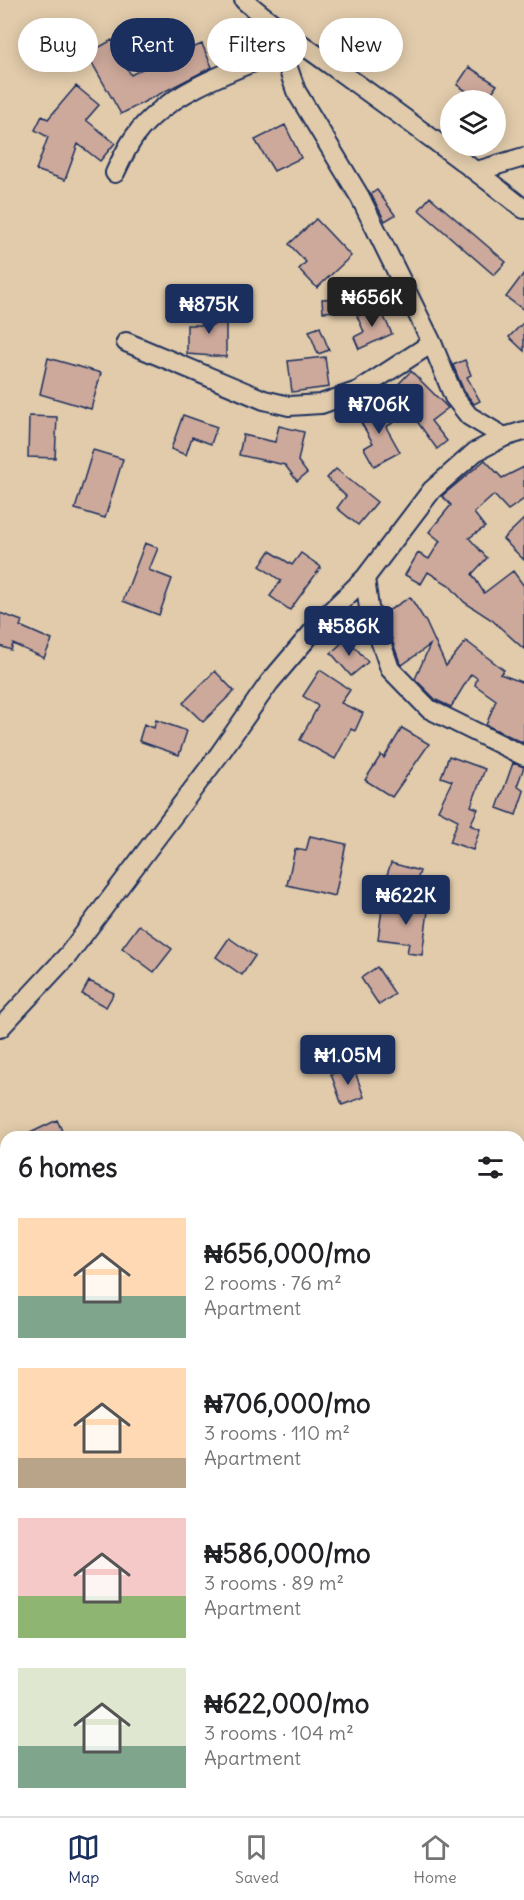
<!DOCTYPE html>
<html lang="en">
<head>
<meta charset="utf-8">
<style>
	:root { --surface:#fff; --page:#f2f2f2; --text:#202124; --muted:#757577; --line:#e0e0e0; --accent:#1b2f5e }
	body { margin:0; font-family:Delius,sans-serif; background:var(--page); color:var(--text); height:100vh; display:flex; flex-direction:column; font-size:22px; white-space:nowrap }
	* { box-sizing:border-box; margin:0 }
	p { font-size:20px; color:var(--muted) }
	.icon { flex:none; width:33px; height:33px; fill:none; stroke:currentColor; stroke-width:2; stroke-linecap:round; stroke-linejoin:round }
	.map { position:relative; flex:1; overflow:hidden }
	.details { position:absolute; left:0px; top:1131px; width:525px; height:686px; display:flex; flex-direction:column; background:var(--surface); border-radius:18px 18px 0 0; box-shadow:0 3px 15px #0003 }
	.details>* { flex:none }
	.hud { position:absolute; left:18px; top:18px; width:489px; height:54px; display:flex; gap:12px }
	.tools { position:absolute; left:440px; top:90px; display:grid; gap:12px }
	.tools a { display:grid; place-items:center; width:66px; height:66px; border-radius:50%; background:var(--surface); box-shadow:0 3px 15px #0003; font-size:30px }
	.price { position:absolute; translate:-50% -51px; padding:0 14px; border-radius:6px; background:var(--accent); color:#fff; font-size:20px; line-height:39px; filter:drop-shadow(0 2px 3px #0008) }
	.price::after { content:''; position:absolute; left:50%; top:36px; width:18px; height:14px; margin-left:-9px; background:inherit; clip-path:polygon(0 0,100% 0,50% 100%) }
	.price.current { background:#222; color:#fff }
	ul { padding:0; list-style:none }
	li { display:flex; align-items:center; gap:18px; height:150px; padding:0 18px }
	li span { display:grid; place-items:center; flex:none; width:168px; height:120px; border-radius:0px; color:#555 }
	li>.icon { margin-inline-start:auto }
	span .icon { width:72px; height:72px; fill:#fffc; stroke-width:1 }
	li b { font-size:26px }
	h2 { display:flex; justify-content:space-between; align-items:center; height:72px; padding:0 18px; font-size:26px }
	.pill { padding:0 21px; border-radius:27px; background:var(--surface); box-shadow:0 3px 15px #0003; font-size:21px; line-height:54px }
	.pill.current { background:var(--accent); color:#fff }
	.tab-bar { display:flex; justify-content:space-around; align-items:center; height:84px; border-top:2px solid var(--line); background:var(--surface); font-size:16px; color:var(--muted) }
	.tab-bar a { display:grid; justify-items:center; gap:3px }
	.tab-bar .current { color:var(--accent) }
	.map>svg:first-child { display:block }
	.building { fill:#cda99b; stroke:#1b2f5e; stroke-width:1.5 }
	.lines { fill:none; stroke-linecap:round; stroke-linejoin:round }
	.minor-casing { stroke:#1b2f5e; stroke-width:22 }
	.minor { stroke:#e1cbab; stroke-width:18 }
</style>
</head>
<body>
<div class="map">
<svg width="524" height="1816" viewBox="0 0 524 1816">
	<rect width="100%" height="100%" fill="#e1cbab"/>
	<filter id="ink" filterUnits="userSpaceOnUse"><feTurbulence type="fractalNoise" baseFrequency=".0167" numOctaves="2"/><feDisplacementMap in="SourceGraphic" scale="12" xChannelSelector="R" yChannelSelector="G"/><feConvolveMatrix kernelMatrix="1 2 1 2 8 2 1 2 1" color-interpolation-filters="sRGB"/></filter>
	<g filter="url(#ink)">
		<path class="building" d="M112,40L131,75L166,56L168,58L202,44L212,67L121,114L87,54Z
			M469,67L497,85L487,100H480L457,85Z
			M76,86L99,105L86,120L115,143L100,161L78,144L65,180L36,170L48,137L35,130L42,116L48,119Z
			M285,125L301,158L274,171L255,140Z
			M377,190L395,215L385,221L371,194Z
			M430,197L506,262L494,275L419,210Z
			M316,219L351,256L317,288L299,269L306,262L289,244Z
			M524,273V310L506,297Z
			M342,298V311L323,312L322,299Z
			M215,300H226V357L187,354V325H214Z
			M379,306L392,334L359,349L354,337L364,332L357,316Z
			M524,322V351L509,337Z
			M320,327L329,350L318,354L309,331Z
			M325,357L329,387L292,392L288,361Z
			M48,358L101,373L91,409L40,394Z
			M465,360L471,375L467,377L480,401L474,404L464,391L453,365Z
			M411,371L448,408L431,421L447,441L437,449L406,406L412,400L405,393L394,405L386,397Z
			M383,404L394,422L386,427L400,452L374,466L364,448L373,443L359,419Z
			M183,415L217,427L211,444L192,437L186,455L171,449Z
			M29,416L57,417L55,458L28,457Z
			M279,426L304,432L298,461L307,473L297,481L285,465L239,455L243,435L275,442Z
			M93,450L123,459L105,518L75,509Z
			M485,460L502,478L524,467V499L508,510L494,495L474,513L485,527L469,538L487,558L472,574L484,593L513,571L524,586V649L492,620L464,602L449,585L428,572L421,584L405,575L418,553L429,559L440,541L429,532L451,505L442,496Z
			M336,469L377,502L358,525L337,508L346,496L327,478Z
			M524,519V560L503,539Z
			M145,543L158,548L149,570L172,579L159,615L123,601Z
			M270,551L292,565L301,553L321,567L290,610L270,596L281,581L260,566Z
			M410,597L426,622L446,666L466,641L504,670L500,674L524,683V743L486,725L496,700L475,685L477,678L471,674L451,707L436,700L415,679L430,645L402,665L400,663L383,614Z
			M0,613L22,621L20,626L52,640L44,658L13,644L11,650L0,646Z
			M347,638L368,662L351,676L331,653Z
			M320,670L350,690L341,703L363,713L355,731L351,729L335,759L300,740L318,706L303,696Z
			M215,671L234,691L203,722L183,703Z
			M156,720L187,731L179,755L139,741L144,724L154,728Z
			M402,728L429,744L392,797L365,780L381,755L384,758Z
			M449,756L485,769L471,806L478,809L470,825L480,829L473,850L450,842L458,820L438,810L452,781L441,777Z
			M513,763L524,767L517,786L524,791L516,815L497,808Z
			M310,836L346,844L335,896L287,885L295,849L306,851Z
			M391,863L420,871L416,884L387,875Z
			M402,900L429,904L422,955L407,953L409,943L378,939L382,909L400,912Z
			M139,925L172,949L154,972L122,948Z
			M229,938L255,956L242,975L216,957Z
			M377,967L395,994L379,1005L361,978Z
			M89,981L114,993L106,1007L82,994Z
			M353,1066L364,1097L342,1105L331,1074Z
			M57,1120L65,1137H22Z"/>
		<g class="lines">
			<defs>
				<path id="minor" d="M244,0C272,25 302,44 332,66C397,113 462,159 524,209
					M274,27L296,91L360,197L432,343L454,397L469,416L504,437
					M477,171L524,157
					M115,173C121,160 127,147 135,136C164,94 235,69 282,51
					M126,342L264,400L289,406L321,404L358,391L432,343
					M365,578L369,608L390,669L429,709L524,756
					M0,1028L68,955L218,756L269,683L326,616L365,578L432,490L475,452L504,437L524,431
					M519,1211L524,1209
					M0,1292L6,1299
					M0,1353L6,1350
					M0,1449L6,1447
					M519,1798L524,1796
					M71,1810L75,1816
					M277,1810L278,1816
					M462,1816L479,1810"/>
			</defs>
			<use href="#minor" class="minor-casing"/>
			<use href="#minor" class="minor"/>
		</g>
	</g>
</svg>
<div class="tools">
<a><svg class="icon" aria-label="layers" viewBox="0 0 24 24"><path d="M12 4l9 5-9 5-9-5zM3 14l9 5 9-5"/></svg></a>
</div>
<b class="price current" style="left:372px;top:328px">₦656K</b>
<b class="price" style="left:209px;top:335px">₦875K</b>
<b class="price" style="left:379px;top:435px">₦706K</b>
<b class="price" style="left:349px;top:657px">₦586K</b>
<b class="price" style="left:406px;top:926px">₦622K</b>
<b class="price" style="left:348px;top:1086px">₦1.05M</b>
<div class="hud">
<a class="pill">Buy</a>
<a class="pill current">Rent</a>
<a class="pill">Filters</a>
<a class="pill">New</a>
</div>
<section class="details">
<h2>6 homes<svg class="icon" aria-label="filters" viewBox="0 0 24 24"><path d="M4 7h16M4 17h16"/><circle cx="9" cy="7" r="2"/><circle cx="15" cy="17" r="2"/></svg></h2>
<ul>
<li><span style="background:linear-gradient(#ffd9b3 65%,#7fa58c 0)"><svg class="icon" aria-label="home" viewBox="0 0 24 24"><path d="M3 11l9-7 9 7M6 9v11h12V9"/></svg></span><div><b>₦656,000/mo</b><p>2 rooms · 76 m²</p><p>Apartment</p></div></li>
<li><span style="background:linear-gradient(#ffd9b3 75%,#b9a48a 0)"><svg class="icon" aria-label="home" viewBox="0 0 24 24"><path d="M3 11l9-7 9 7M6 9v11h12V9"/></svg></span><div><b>₦706,000/mo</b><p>3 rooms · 110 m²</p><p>Apartment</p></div></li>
<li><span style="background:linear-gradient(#f6c9c9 65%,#8fb573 0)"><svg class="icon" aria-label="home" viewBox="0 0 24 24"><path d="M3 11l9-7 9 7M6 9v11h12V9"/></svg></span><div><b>₦586,000/mo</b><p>3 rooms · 89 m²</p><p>Apartment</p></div></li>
<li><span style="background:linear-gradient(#dfe7d0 65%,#7fa58c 0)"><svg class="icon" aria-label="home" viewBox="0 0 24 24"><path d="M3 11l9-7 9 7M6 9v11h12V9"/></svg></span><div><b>₦622,000/mo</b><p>3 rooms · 104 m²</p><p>Apartment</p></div></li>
</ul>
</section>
</div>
<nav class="tab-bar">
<a class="current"><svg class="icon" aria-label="map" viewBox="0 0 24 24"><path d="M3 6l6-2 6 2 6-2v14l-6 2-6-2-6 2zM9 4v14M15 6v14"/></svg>Map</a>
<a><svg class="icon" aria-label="saved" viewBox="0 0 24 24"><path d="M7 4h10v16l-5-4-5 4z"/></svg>Saved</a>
<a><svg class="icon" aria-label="home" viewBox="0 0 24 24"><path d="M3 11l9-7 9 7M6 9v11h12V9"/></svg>Home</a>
</nav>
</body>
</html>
